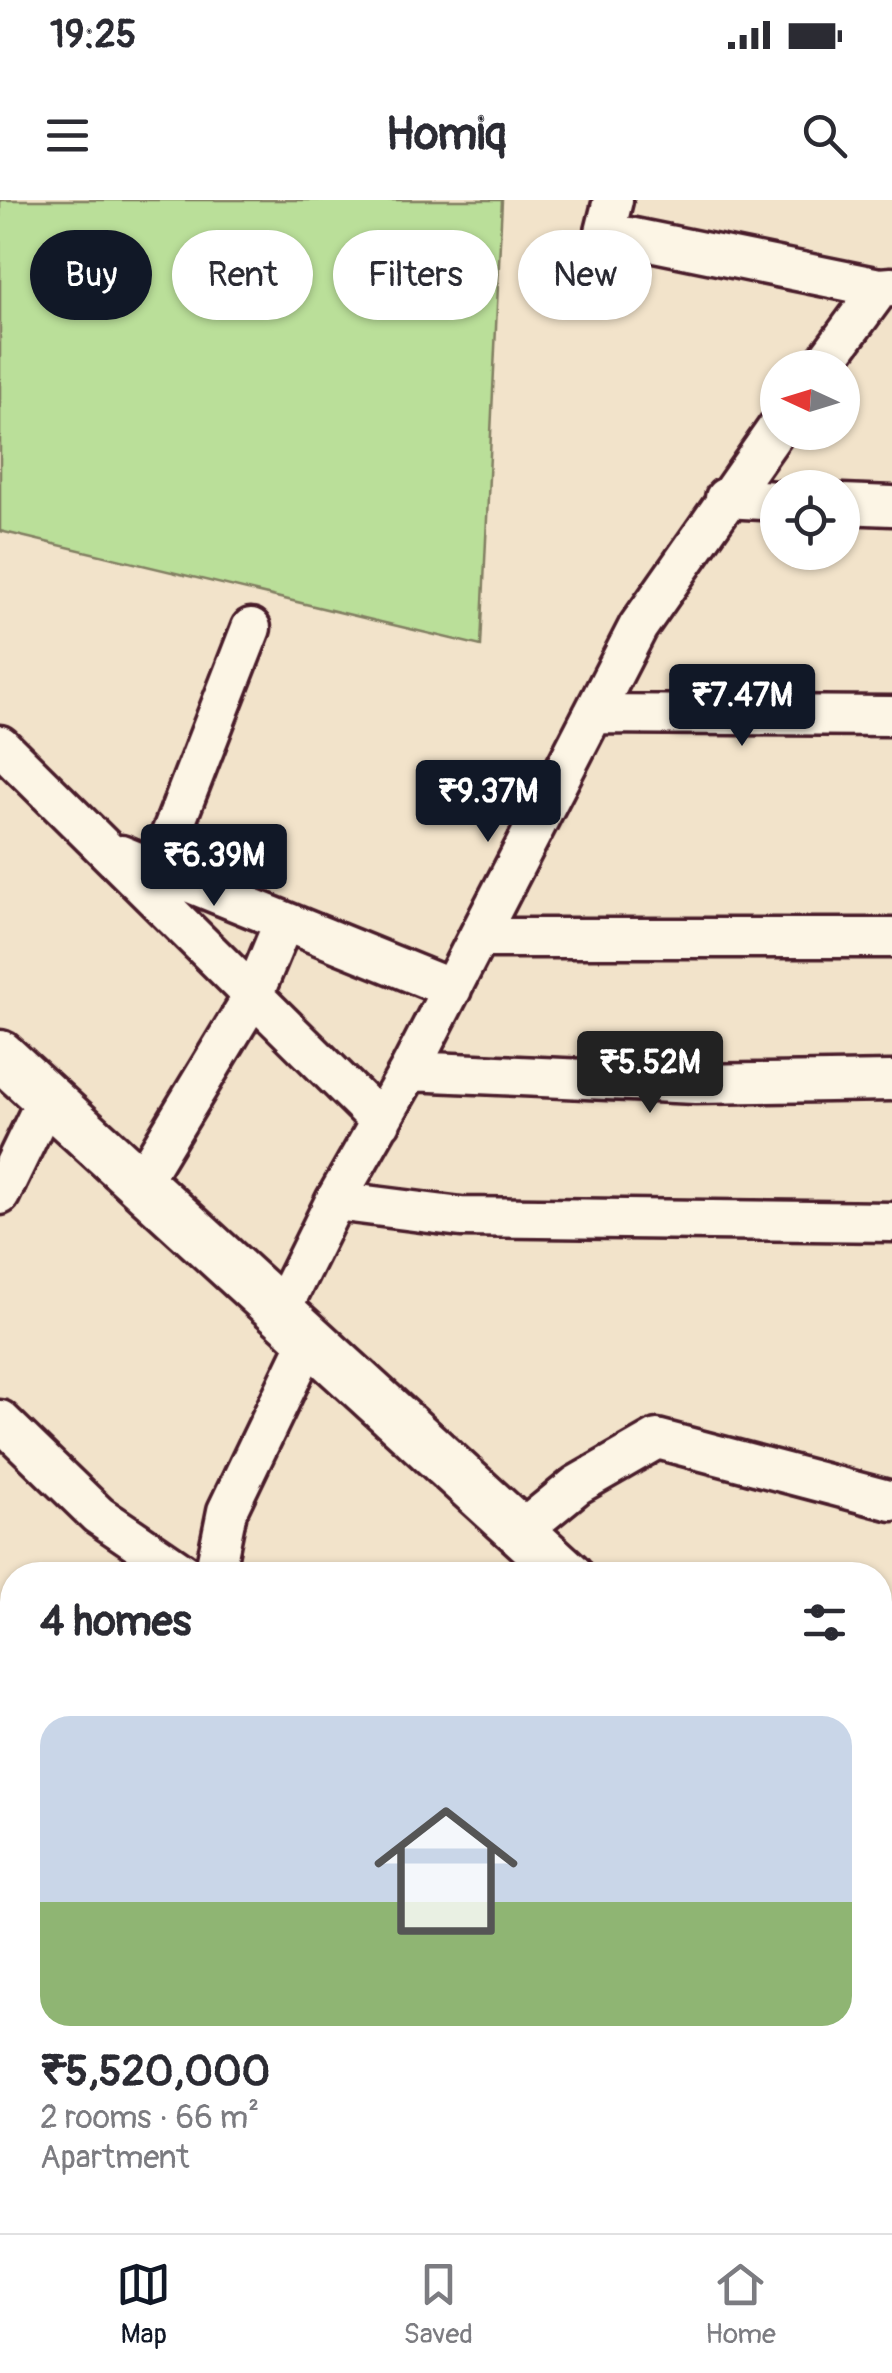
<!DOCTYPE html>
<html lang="en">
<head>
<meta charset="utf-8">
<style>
	:root { --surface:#fff; --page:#f2f2f3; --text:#2b2b33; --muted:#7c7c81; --line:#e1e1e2; --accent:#111827 }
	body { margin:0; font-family:Pangolin,sans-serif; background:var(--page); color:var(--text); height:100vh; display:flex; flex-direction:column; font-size:38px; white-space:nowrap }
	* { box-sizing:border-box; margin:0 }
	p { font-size:32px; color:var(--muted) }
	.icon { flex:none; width:55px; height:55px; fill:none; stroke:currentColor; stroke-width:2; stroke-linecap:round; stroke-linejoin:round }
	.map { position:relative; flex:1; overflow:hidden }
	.panel { position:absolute; left:0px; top:1362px; width:892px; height:672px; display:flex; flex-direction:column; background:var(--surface); border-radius:40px 40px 0 0; box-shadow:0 2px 8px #0004 }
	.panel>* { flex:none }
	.guide { position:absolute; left:30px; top:30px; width:832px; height:90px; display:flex; gap:20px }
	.needle { width:65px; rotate:274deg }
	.fabs { position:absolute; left:760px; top:150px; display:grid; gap:20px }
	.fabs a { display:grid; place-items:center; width:100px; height:100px; border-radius:50%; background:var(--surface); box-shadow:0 2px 8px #0004; font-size:50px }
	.price { position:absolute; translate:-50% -85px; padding:0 22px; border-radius:10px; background:var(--accent); color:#fff; font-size:32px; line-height:65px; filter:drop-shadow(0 2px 5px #0008) }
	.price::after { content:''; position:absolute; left:50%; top:60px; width:30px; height:22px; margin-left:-15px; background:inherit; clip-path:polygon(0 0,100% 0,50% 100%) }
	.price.on { background:#222; color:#fff }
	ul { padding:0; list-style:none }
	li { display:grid; align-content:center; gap:20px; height:530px; padding:0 40px }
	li+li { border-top:2px solid var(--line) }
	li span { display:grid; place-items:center; height:310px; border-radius:30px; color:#555 }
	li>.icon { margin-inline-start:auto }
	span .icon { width:180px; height:180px; fill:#fffc; stroke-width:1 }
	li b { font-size:42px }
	h2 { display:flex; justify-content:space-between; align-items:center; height:120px; padding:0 40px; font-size:42px }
	.tag { padding:0 35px; border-radius:45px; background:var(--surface); box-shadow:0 2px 8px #0004; font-size:35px; line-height:90px }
	.tag.on { background:var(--accent); color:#fff }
	.status { display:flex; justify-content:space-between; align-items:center; height:70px; padding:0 50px; background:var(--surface); direction:ltr }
	.status svg { height:28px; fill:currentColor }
	header { display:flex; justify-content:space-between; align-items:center; height:130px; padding:0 40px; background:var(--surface); font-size:45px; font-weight:800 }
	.tabs { display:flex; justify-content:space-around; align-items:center; height:140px; border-top:2px solid var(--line); background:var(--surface); font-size:28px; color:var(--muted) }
	.tabs a { display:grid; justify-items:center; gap:5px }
	.tabs .on { color:var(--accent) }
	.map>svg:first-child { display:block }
	.green { fill:#badf99; stroke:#827f62; stroke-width:2.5 }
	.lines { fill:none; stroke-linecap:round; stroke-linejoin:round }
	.minor-casing { stroke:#4a1f2b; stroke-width:45 }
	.major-casing { stroke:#4a1f2b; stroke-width:55 }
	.minor { stroke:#fcf5e5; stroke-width:38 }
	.major { stroke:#fcf5e5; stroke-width:48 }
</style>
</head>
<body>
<div class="status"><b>19:25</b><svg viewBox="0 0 49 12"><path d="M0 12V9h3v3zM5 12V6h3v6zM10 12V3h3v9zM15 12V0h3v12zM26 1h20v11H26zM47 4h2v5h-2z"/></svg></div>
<header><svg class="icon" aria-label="menu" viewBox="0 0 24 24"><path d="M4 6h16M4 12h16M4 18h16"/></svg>Homiq<svg class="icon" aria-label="search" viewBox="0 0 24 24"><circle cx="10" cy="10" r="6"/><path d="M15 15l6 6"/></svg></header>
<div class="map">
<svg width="892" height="2033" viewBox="0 0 892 2033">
	<rect width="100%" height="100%" fill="#f2e3ca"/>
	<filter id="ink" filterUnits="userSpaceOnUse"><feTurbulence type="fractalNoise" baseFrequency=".01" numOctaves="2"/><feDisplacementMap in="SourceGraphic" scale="20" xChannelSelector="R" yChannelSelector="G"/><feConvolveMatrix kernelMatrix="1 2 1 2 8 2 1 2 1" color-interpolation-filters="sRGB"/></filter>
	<g filter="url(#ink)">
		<path class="green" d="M0,0H502L481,446L0,331Z"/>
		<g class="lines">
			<defs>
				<path id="minor" d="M613,0L605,32L880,88
					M821,168L880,88L892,87
					M725,298L778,301
					M842,304L892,306
					M593,514L892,516
					M0,545L381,922
					M121,655L452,789
					M157,670L251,428
					M478,738H892
					M409,871L696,884L892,881
					M140,983L253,796L284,721
					M0,995L47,898
					M335,1001L461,1017L892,1022
					M280,1112L335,1001L409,871L638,427L778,227
					M0,1220L98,1315L186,1375
					M521,1331L577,1285L657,1239L892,1301
					M214,1375L227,1311L310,1138
					M0,1533L12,1535
					M0,1709L12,1713
					M781,2022L792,2033
					M69,2033L71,2022
					M270,2033L272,2022"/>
				<path id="major" d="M0,855L568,1375
					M880,1660L892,1671"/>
			</defs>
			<use href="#minor" class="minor-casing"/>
			<use href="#major" class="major-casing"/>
			<use href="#minor" class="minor"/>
			<use href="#major" class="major"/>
		</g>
	</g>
</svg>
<div class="fabs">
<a><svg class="needle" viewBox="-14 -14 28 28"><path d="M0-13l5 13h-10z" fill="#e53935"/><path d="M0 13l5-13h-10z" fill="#7c7c81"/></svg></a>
<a><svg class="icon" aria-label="locate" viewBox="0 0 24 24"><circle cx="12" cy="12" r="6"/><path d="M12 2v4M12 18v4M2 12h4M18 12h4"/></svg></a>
</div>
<b class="price" style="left:742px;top:549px">₹7.47M</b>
<b class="price" style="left:488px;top:645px">₹9.37M</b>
<b class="price" style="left:214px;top:709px">₹6.39M</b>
<b class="price on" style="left:650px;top:916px">₹5.52M</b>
<div class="guide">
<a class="tag on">Buy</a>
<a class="tag">Rent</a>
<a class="tag">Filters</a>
<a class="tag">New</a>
</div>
<section class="panel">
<h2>4 homes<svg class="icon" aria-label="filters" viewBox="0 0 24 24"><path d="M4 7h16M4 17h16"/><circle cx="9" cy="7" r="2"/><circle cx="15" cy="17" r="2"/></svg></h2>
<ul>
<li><span style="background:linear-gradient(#c9d6e8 60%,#8fb573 0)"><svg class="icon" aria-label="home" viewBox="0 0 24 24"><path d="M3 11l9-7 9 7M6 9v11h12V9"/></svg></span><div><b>₹5,520,000</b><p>2 rooms · 66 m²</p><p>Apartment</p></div></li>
</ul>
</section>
</div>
<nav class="tabs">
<a class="on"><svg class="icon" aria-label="map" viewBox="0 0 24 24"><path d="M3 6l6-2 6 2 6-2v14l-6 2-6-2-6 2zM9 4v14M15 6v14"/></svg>Map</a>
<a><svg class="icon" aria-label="saved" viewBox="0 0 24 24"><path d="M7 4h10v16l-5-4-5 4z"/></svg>Saved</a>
<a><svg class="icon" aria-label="home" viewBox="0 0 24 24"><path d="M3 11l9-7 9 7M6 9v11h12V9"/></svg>Home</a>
</nav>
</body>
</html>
